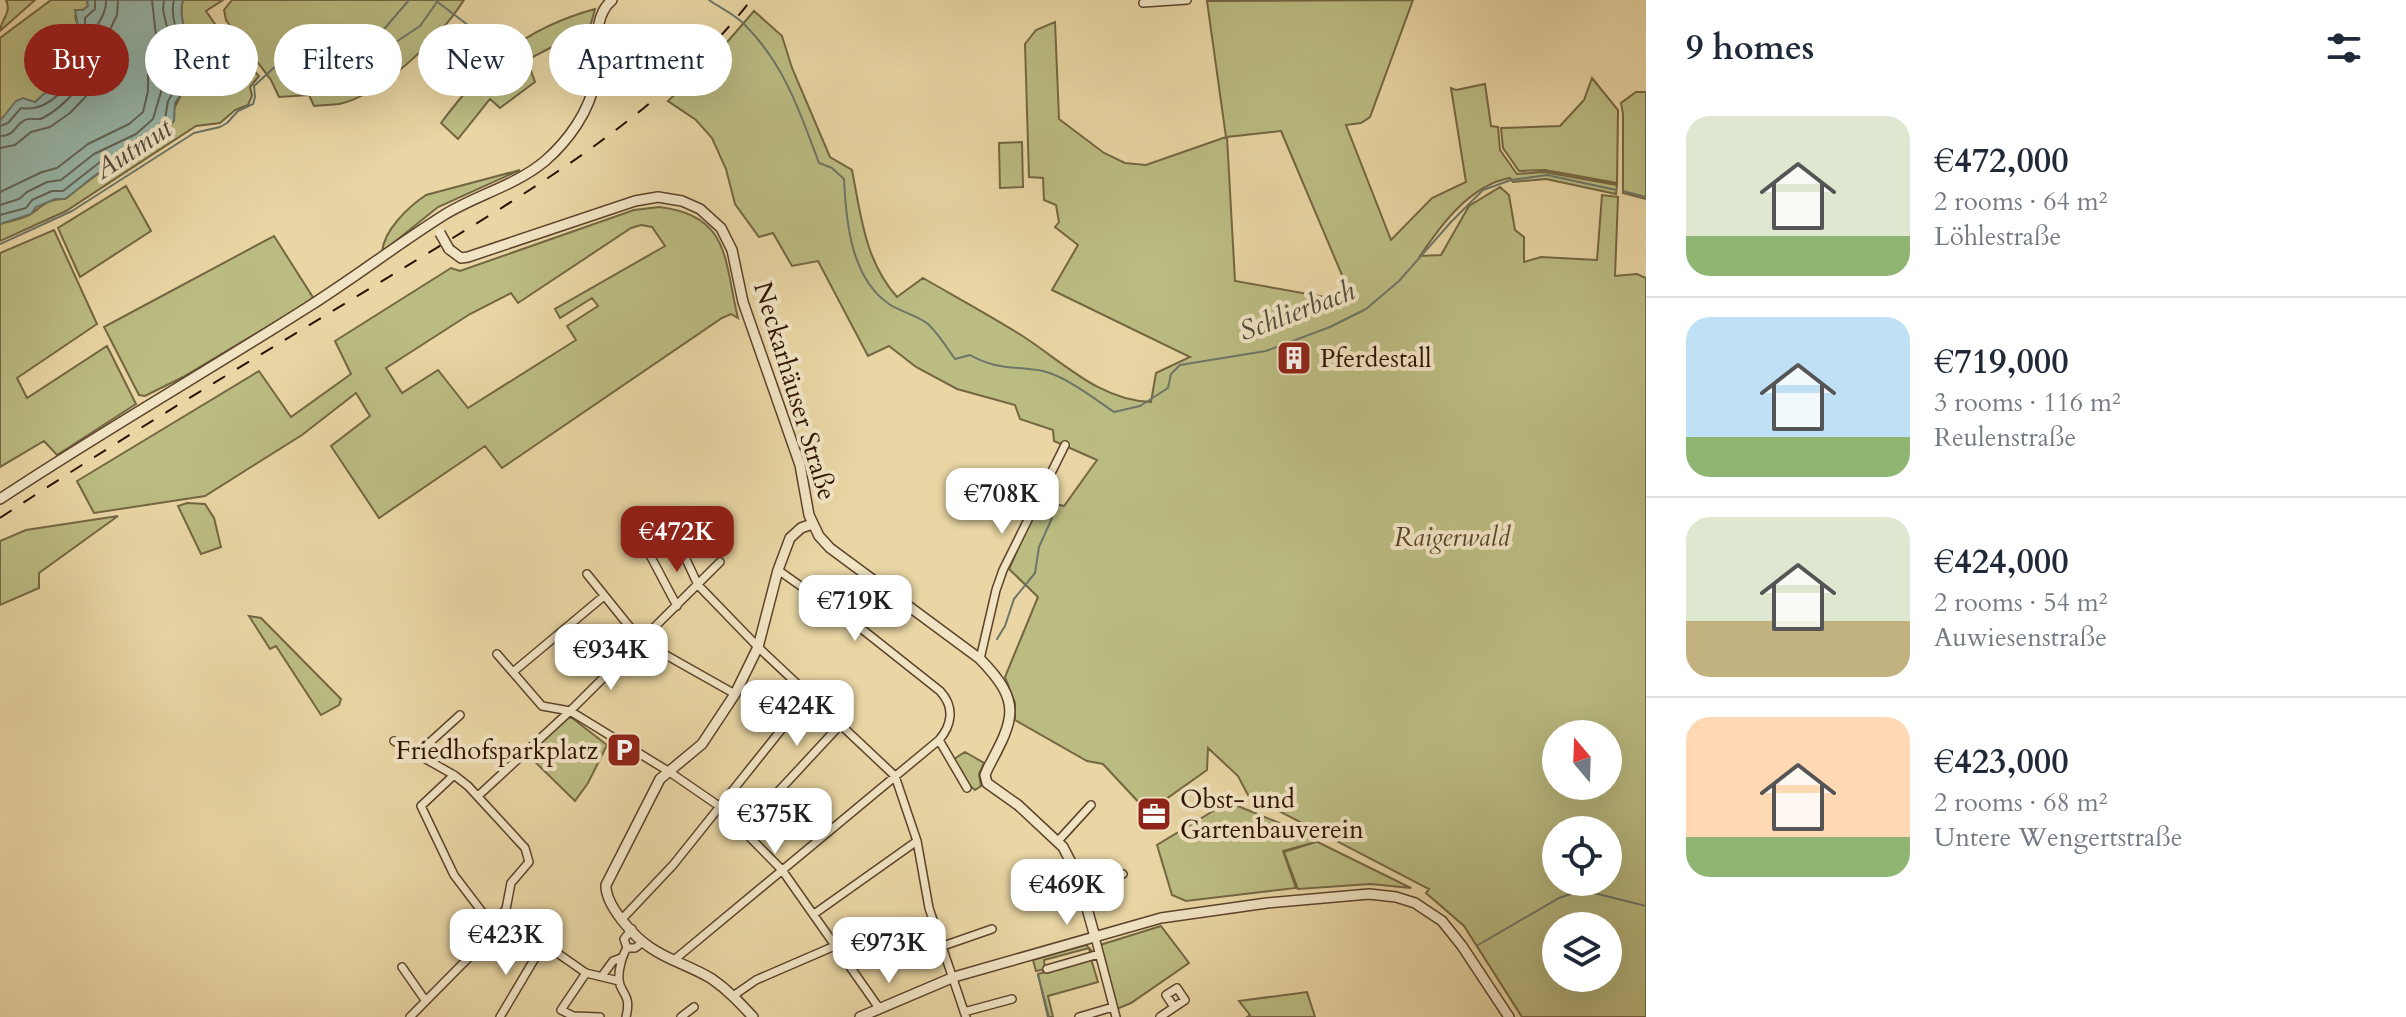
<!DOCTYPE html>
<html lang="en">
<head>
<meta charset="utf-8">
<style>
	:root { --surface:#fff; --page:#f6f6f7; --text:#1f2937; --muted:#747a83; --line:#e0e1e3; --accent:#8f2418 }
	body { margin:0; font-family:Cardo,serif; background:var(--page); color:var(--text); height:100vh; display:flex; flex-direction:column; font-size:30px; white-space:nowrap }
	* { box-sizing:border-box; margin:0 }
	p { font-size:26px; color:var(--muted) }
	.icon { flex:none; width:44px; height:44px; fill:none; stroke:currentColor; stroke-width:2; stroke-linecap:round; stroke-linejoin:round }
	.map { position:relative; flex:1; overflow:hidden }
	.side { display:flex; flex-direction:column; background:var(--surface); width:760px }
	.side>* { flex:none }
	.guide { position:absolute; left:24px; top:24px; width:760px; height:72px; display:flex; gap:16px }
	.needle { width:52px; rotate:341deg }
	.buttons { position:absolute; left:1542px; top:720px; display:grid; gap:16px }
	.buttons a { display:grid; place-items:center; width:80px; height:80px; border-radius:50%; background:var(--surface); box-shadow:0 8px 32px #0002; font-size:40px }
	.price { position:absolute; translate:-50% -68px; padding:0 18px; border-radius:16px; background:#fff; color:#222; font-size:26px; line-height:52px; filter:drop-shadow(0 2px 4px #0008) }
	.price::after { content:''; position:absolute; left:50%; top:48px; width:24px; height:18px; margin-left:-12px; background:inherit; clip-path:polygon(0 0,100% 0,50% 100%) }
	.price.on { background:var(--accent); color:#fff }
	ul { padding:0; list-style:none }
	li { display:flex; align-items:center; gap:24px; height:200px; padding:0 40px }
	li+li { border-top:2px solid var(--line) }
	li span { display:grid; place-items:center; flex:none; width:224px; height:160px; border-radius:24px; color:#555 }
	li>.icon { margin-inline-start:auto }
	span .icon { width:96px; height:96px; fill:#fffc; stroke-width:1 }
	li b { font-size:34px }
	h2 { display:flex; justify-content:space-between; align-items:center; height:96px; padding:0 40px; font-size:34px }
	.pill { padding:0 28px; border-radius:36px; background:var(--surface); box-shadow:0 8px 32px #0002; font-size:28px; line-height:72px }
	.pill.on { background:var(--accent); color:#fff }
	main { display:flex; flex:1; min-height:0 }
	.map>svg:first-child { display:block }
	.green { fill:#bbbc82; stroke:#746642; stroke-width:2; fill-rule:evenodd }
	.water { fill:#98b8ac; stroke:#6d7568; stroke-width:2 }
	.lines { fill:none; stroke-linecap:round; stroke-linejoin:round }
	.shore { stroke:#626456; stroke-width:2 }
	.stream { stroke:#6d7568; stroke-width:2 }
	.minor-casing { stroke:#5c422a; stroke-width:10 }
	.tertiary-casing { stroke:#5c422a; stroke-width:12 }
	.minor { stroke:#f1e4c4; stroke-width:7 }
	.tertiary { stroke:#f1e4c4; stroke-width:9 }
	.rail { stroke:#2d1001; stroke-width:2; stroke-dasharray:14 14; stroke-linecap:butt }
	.tertiary-bridge-casing { stroke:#5c422a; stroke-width:12; stroke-linecap:butt }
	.tertiary-bridge { stroke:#f1e4c4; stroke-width:9 }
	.labels { text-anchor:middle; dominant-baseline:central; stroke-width:8; stroke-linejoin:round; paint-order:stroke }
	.poi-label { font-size:26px; fill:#2d1001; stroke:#f1e4c4; text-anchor:start }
	.street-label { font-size:26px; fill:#2d1001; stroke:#f1e4c4 }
	.park-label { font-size:26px; font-style:italic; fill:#584428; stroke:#f1e4c4 }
	.water-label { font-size:28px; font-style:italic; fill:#524b3d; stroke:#f1e4c4 }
</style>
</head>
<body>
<main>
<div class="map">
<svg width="1646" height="1017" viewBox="0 0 1646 1017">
	<rect width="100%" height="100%" fill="#e9d6a4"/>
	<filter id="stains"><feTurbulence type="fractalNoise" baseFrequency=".0025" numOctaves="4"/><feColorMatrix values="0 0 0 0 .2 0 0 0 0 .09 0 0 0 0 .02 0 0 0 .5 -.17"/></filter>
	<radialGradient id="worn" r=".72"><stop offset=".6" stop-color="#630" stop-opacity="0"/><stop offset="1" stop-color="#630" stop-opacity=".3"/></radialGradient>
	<path class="green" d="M6,0H35L0,31C1,19 12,13 6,0Z
		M51,0H87L88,6L75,16L78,27C74,36 78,43 77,53C73,75 50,89 35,102C23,101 8,113 0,121V38Z
		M183,0H223L206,11L233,50L259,76L250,87L252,96L248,105L235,110L220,123L196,126L66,211L0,241V224C9,221 24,219 31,214C42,206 49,198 65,199L104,169L113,168L173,111L183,91L177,83V78L189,39C183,28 179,12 183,0Z
		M232,0H464C441,36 382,95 339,104C331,105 322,105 314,106L309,95L279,97L271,80L226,20L224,10Z
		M1413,0L1370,117L1361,123L1346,125L1391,240L1432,198L1466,182L1451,88L1456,90L1485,84L1491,126L1498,127L1500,150L1517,174L1544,172L1617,185L1616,194L1546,179L1513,182L1510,178C1470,185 1441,225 1420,256L1441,255L1469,206L1500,187L1509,195L1515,230L1524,237V262L1541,257L1597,260L1602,195L1618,197L1615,276L1637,274L1646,278V1017H1522L1464,926L1426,893L1429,889L1248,795L1238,776L1208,748L1207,770L1166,799L1144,808L1103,764L1087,761L1015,720V703L1005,677L1038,597L1009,569L1040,500L1064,506L1097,460L1054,441L1053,430L1020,419L1015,405L957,389L916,367L889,346L868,356L818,261L792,266L773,233L759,237L735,204L726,169L712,138L696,120L668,101L716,55L754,11L782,36L792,68L830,157L852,170C861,216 865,261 897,297L923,278C956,297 989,315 1021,335C1062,361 1100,401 1151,402L1156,373L1190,357L1052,290L1078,245L1055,227L1059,222L1056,205L1044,200L1043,178L1029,177L1025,44L1036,30L1055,22L1059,119L1104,153L1125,163L1146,165L1226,137L1207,1ZM1281,131L1353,301V302L1235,281L1227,137ZM1556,734H1608V786H1556ZM1556,830H1608V882H1556ZM1556,926H1608V978H1556Z
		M595,9L590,27L527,60L535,82L500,108L490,99L458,139L441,123C485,64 522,29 595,9Z
		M1592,78L1618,110L1617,183L1545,170L1519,171L1503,148L1501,128L1560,126L1584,100Z
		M1636,92H1646V199L1623,193V114L1621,103Z
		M1022,142L1023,187L1000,188L999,143Z
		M520,170L438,207L382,252C384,230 408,207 426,195Z
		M126,186L151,231L80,277L58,228Z
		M659,207C731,215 724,262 738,318L731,314L722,318L502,468L485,446L379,518L331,446L370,416L356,393L302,435L205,496L94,513L77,481L259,371L291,417L351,374L335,341L451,268L460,271L634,210ZM641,225L652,227L665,246L555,309L560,318L592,298L598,306L567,326L576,340L468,408L438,370L402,393L386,368L470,314L511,293L518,303L631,228Z
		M54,230L97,324L17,378L27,398L107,346L136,404L57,455L44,441L0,467V253Z
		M274,236L314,299L183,377L145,396L139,395L104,327Z
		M187,503L205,504L214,518L221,547L201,554L178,506Z
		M118,516L39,573V588L0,605V541L26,530Z
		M249,616L261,618L341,699L339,705L321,715L276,646L270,649Z
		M568,718H572L607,745L588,783L575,801L527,754Z
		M965,752L984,763L979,774L981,786L975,790L969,785L954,759Z
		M1228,802L1277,822L1411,888L1371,884L1298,889L1284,852L1316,842L1283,851L1296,888L1186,901L1172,895L1157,845Z
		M1161,926L1189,963L1131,1003L1117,1009L1100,945Z
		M1086,945L1093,952L1090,953L1089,948L1044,960L1045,969L1036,971L1033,960Z
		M1091,959L1098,982L1048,996L1053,1017H1048L1038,974Z
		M1307,992L1315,1017H1247L1250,1015L1239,1001Z"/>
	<path class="water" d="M87,0H183C178,17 186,33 193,48L191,55L184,58L183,71L177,78V83L183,91L175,103L174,121C157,144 133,158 106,169C94,174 77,191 65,199H55L36,207L31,214L0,224V121L16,101L23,98L35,102L67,73L77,54L72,52L70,36L78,27L75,10H83L88,6Z"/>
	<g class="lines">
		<path class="shore" d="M0,126L8,123L21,108C51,113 73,81 84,56L79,40L85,29V18L95,9V0
			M0,136C17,135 14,125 25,120C30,117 37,121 43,118C62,108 91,79 94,57C95,51 90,45 91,39C95,25 107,15 106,0
			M0,148L15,145L31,132L50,127L70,113L91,91L105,63L104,42L117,15L118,0
			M0,192L42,172L57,168L88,144L129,124L143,112L148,91V73L157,45L152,0
			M0,205L19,199L27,192L47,182L61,180L94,154L136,134L153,119L161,92L160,73L171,45L163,10L164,0
			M0,215L26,208L32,200L52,191H63L100,162L110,160L142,142L165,119L168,101L173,93L170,76C175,66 176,57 183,47C177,33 170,16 174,0"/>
		<path class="stream" d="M435,0L494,45
			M709,0C720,8 735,14 745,25C784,64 800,112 819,163L832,168L844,179C846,222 851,278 889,304C901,312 917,315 928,324C938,333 947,348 955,359L970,355C996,370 1015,366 1043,371C1065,376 1095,399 1114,412L1140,406L1168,388L1171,374L1180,365L1266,351L1330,327L1366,309L1399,281L1451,222L1483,190L1511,180L1547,175L1616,190
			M293,85L339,76L381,52L420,26L437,2
			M1623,191L1646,197
			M0,244L72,211L194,133L220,127L227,123L238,111L253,104L255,97L254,86L292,51L309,49C321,60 327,66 342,58L343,44L351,38L372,43L409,0
			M997,639L1005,626L1014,599L1035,573L1039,547L1052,518
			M1478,945L1559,898L1582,890L1646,906
			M1038,975L1049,1017"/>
		<defs>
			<path id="minor" d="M1143,3L1187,0
				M664,512L698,585L758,647L895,776L917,841L929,908L966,1017
				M651,557L677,606
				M587,574L641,641L735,694
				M497,654L542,706L570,711L668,771L719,806L782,870L879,1008
				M980,659L996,590L1003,570L1065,445
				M513,672L604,596
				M939,740L967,788
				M394,741L454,775L468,786L525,848L529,862L511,883L506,909L492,925
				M417,754L460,715
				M776,794L841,724
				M478,796L570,711L720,562
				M1058,841L1091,805
				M1081,886L1123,874
				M814,914L917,841
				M622,919L673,865L809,695
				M1095,937L1116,1017
				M943,946L992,929
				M627,948L624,939L632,929
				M674,960L939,740C952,725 955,707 940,691L863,630L778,570
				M402,967L425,1000
				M1047,969L1099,954
				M586,973L561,1010L573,1016L600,1017
				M602,976L613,961L621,958
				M733,996L756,980L837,945
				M964,1012L1012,999
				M410,1017L494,932L492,925L454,875L421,806L454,775
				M500,1017L541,948H550L586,973L619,981
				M626,1017C632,993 620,994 619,980C618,971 622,956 627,948H635L643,942
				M681,1017L694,1007
				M1079,1017L1113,1007
				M1160,1017L1185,1000L1177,988L1166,995L1174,1007"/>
			<path id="tertiary" d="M449,249L461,258L468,257L635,201L658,197L682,201L700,209L721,228L732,250L743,302L800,465L809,515L819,536L830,548L980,659C1023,703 1014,719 988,768L985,775L987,783L1018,805L1063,847L1078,876L1095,937
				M0,499C101,432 206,372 308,307C354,278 398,244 444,215C476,195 515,186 545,161C568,141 590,111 595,80C600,54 590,19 612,0
				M753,1017C740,1003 728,990 712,979C693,967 670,961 651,948C634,937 605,905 606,885L660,779L702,744L735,694L758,647L778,570L790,538L801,528L812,524
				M860,1017L954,977L1161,918L1267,903L1369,894L1396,897L1415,903L1442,921L1462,946L1509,1017"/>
		</defs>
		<use href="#minor" class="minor-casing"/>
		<use href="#tertiary" class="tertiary-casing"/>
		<use href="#minor" class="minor"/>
		<use href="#tertiary" class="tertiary"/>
		<path class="rail" d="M0,518C130,432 264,353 397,272C524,194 658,119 751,0"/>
		<defs>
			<path id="tertiary-bridge" d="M440,233L449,249"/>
		</defs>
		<use href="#tertiary-bridge" class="tertiary-bridge-casing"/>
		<use href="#tertiary-bridge" class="tertiary-bridge"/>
	</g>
	<defs>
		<symbol id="building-square" viewBox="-11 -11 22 22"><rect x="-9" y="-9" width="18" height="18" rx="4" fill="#8f2418" stroke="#f1e4c4"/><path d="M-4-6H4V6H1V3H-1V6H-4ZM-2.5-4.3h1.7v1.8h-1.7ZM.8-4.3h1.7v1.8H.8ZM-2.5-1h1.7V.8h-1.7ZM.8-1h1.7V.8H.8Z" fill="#fff"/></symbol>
		<symbol id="parking-square" viewBox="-11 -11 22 22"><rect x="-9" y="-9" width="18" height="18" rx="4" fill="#8f2418" stroke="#f1e4c4"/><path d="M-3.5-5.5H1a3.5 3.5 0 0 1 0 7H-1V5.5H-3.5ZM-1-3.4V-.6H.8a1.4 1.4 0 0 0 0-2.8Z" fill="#fff"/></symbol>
		<symbol id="office-square" viewBox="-11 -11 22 22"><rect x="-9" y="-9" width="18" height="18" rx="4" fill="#8f2418" stroke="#f1e4c4"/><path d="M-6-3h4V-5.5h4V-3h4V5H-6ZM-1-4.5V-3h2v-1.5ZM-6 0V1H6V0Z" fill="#fff"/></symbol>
	</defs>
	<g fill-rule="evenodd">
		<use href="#building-square" x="1274" y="338" width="40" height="40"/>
		<use href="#parking-square" x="604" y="730" width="40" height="40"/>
		<use href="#office-square" x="1134" y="794" width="40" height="40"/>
	</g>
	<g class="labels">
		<g class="poi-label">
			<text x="1320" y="358">Pferdestall</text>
			<text x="598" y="750" text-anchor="end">Friedhofsparkplatz</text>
			<text x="1180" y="799">Obst- und<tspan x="1180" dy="30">Gartenbauverein</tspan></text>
		</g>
		<g class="street-label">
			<text transform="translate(795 391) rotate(73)">Neckarhäuser Straße</text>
		</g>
		<g class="park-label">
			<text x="1452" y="537">Raigerwald</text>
		</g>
		<g class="water-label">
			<text transform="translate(133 149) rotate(-33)">Autmut</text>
			<text transform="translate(1297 311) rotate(-21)">Schlierbach</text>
		</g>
	</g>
	<rect width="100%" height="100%" filter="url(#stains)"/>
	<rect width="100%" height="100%" fill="url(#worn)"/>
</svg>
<div class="buttons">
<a><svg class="needle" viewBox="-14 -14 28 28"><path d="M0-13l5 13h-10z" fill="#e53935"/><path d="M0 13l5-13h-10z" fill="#747a83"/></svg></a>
<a><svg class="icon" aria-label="locate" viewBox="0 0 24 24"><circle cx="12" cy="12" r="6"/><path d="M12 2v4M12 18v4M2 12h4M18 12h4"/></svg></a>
<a><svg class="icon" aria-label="layers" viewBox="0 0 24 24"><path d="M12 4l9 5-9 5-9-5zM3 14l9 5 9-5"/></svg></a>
</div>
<b class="price" style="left:1002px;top:536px">€708K</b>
<b class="price on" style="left:677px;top:574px">€472K</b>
<b class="price" style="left:855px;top:643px">€719K</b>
<b class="price" style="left:611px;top:692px">€934K</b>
<b class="price" style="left:797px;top:748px">€424K</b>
<b class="price" style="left:775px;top:856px">€375K</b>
<b class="price" style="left:1067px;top:927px">€469K</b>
<b class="price" style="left:506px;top:977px">€423K</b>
<b class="price" style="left:889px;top:985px">€973K</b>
<div class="guide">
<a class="pill on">Buy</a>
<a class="pill">Rent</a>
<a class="pill">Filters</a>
<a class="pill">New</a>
<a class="pill">Apartment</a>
</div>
</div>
<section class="side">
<h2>9 homes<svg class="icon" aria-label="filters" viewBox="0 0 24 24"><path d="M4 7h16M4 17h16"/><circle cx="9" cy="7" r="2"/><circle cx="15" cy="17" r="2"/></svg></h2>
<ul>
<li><span style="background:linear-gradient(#dfe7d0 75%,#8fb573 0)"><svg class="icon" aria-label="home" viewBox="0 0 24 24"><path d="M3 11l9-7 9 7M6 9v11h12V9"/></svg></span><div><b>€472,000</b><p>2 rooms · 64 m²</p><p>Löhlestraße</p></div></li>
<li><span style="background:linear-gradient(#bfe0f5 75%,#8fb573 0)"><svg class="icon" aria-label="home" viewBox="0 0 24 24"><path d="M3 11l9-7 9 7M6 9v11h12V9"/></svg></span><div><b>€719,000</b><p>3 rooms · 116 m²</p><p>Reulenstraße</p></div></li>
<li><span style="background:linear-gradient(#dfe7d0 65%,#c2b280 0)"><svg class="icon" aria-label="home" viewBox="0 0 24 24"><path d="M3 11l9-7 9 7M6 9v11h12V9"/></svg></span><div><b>€424,000</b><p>2 rooms · 54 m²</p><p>Auwiesenstraße</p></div></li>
<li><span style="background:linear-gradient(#ffd9b3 75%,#8fb573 0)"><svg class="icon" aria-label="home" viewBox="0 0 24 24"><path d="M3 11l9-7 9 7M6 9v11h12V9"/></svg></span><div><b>€423,000</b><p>2 rooms · 68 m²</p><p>Untere Wengertstraße</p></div></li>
</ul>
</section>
</main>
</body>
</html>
